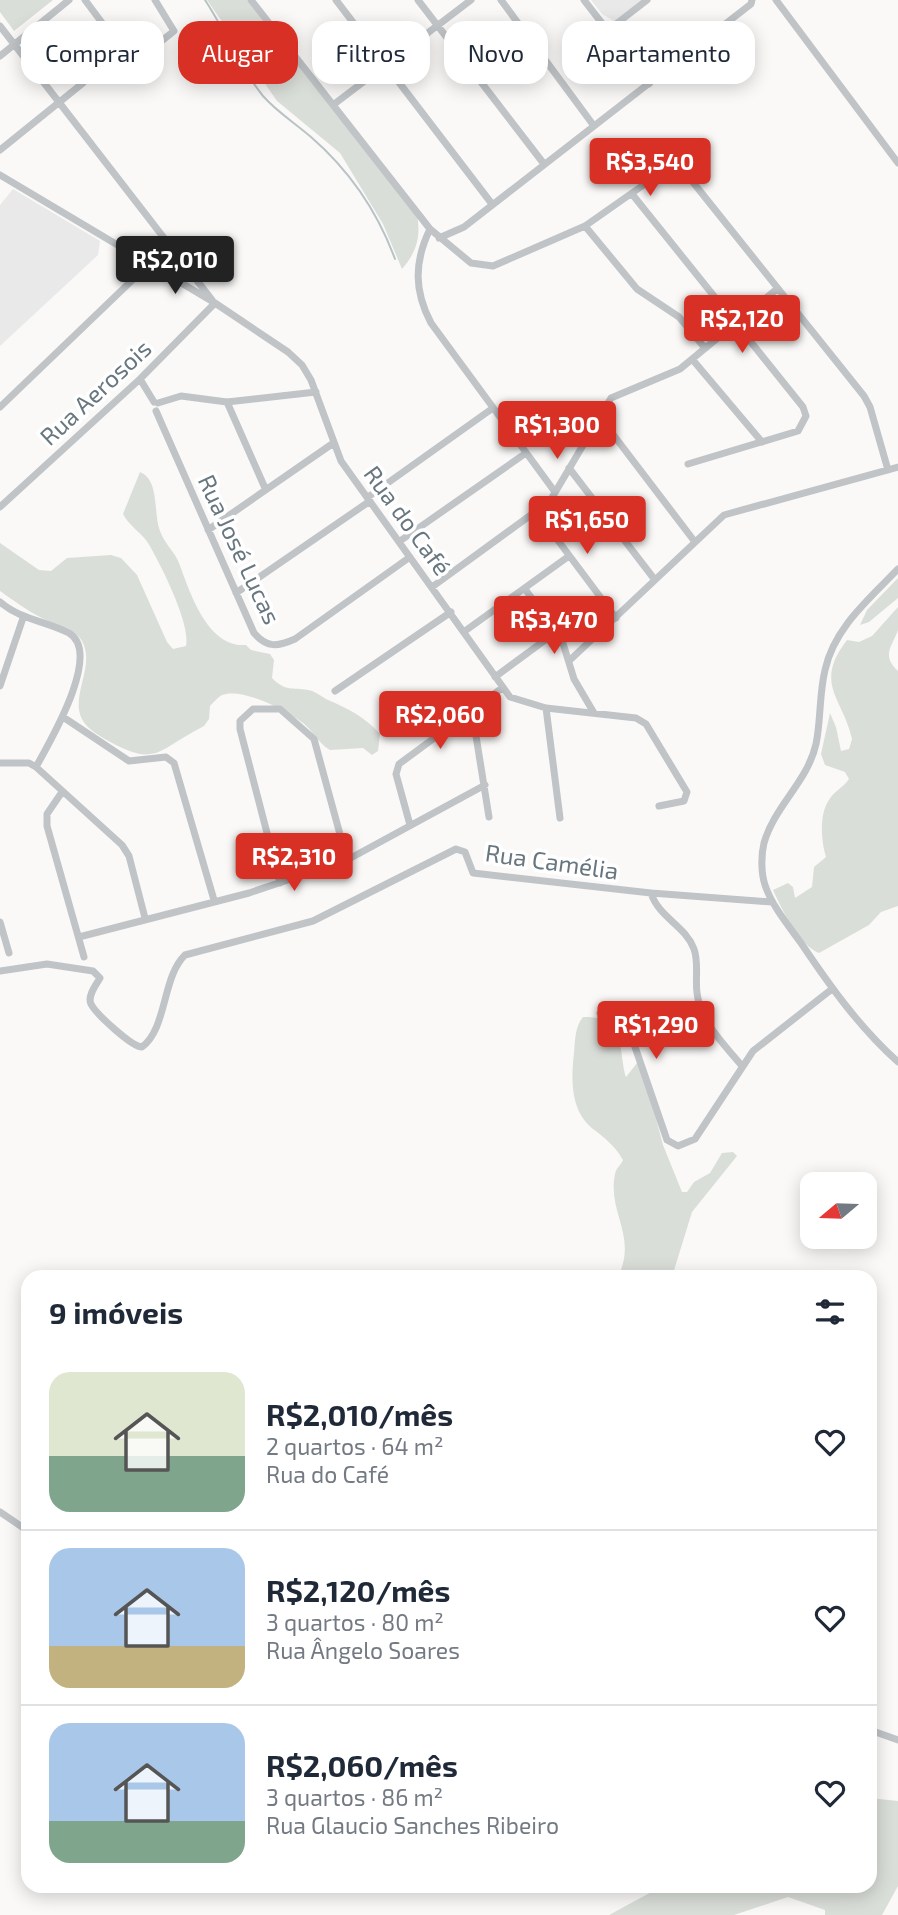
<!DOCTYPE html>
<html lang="pt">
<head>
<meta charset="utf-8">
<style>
	:root { --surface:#fff; --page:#f6f6f7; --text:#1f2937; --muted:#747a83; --line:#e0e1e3; --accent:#d93025 }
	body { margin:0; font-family:"Exo 2",sans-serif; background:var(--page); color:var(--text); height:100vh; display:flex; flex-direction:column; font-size:26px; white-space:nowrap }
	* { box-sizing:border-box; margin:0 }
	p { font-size:23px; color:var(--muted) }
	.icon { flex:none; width:38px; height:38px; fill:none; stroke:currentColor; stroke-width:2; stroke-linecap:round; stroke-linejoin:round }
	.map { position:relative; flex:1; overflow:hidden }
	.drawer { position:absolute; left:21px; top:1270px; width:856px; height:623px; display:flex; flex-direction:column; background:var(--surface); border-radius:21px; box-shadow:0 4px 18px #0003 }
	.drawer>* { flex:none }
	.banner { position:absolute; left:21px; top:21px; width:858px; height:63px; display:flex; gap:14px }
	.needle { width:46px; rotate:251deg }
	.fabs { position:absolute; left:800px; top:1172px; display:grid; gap:14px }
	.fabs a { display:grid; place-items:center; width:77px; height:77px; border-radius:14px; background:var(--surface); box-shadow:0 4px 18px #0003; font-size:35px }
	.price { position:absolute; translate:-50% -60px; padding:0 16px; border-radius:7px; background:var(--accent); color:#fff; font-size:23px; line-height:46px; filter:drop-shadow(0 2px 4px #0008) }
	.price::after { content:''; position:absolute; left:50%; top:42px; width:21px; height:16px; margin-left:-10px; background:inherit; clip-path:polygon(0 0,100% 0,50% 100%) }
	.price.on { background:#222; color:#fff }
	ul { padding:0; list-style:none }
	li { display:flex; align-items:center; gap:21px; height:175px; padding:0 28px }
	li+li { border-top:2px solid var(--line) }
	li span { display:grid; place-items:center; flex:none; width:196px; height:140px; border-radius:21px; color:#555 }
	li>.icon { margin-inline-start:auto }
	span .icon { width:84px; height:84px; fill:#fffc; stroke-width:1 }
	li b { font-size:30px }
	h2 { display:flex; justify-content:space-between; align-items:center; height:84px; padding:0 28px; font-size:30px }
	.chip { padding:0 24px; border-radius:21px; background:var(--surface); box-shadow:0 4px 18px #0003; font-size:24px; line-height:63px }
	.chip.on { background:var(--accent); color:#fff }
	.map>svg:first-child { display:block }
	.built { fill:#e8e9e8 }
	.green { fill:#daded8 }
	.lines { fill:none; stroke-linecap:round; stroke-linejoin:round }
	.stream { stroke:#b8c3c6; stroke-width:2 }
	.minor { stroke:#c0c4c7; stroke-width:7 }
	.labels { text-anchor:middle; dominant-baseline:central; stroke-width:7; stroke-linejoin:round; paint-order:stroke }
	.street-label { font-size:24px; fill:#68777f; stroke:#fff }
</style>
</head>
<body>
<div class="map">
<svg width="898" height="1915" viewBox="0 0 898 1915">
	<rect width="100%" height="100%" fill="#faf9f8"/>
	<path class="built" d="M591,0H641L614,21L602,14Z
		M13,189L100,241L98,255L0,346V205Z"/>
	<path class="green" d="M0,0H53L14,31L0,12Z
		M207,0H247L417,215C421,236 417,252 402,269L383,224L340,153L277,101Z
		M140,472C160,480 153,513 160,531C164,543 175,552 179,563C190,592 207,648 246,645L251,650L270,654L274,660L272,678C286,692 292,687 308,690C315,691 322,697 328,700C349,709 365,717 380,734L378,751L372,755L363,748L330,750C318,743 313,731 303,723C288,711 242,687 222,695C218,697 213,703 210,706L209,719L204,726C155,751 157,769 103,738C92,731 81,724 79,710C76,688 94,663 82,641C74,627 53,625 40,617C26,610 13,600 0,591V543L39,570L51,571L67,558L111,555L121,558L137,575L167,642L173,649L186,646C191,624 160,563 148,543C141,532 129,526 123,514Z
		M898,578V598L869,622L860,625L867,610Z
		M898,607C898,614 898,623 898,630C892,647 881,655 898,671V906L881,912L869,925L819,953C799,945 782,910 773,890L788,883L793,887L795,898L812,887L814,867L826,857C821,841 819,814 829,800C834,791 844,787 849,779L845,772L825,765L821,754L830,713L836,727L841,751L849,749L852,739C843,698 813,684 847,640L859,642L872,636Z
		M583,1017C627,1016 618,1050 626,1077L637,1063L649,1092L663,1145L682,1192H687L694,1182L710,1173L722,1153L733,1152L737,1156L692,1212L672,1277H618C638,1235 607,1213 615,1174C616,1168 621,1165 623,1160C615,1146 605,1138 593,1129C570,1111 571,1079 574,1053C575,1041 575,1026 583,1017Z
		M870,1798L898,1801V1886L882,1915H825V1910L788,1897L734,1915H609L657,1889L870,1886Z"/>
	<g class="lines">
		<path class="stream" d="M205,0C225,30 240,68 263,96C277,112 295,123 311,137C349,170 378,213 395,259"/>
		<path class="minor" d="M85,0L126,55L133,60L144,55L174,31L155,0
			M251,0L430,229L471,263L493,266L585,226L699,146
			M336,0L492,204
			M418,0L544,164
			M501,0L594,126
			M584,0L649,84
			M776,0L898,163
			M0,26L212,300
			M607,31L647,0
			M0,56L69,0
			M333,105L471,0
			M0,150L83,83
			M676,161L864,396L870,407L888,470
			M0,175L215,303L288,352L302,365L311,380L341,461L510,697L546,708L636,718L646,724L687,792L684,801L659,806
			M632,194L803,407L806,416L798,431L688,464
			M585,226L637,289L679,317L704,347
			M430,229C414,262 414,291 431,323L555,492
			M439,238L464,227L751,4L752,0
			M167,275L183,259
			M692,359L762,442
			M140,379L154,402
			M227,402L265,488
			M158,403L181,396L227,402L316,392
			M0,407L148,265
			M156,411L254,633C267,648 277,647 295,639L410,557
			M599,416L695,542
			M569,468L655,580
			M368,497L493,408
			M0,507L140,379L215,303
			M536,511L616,618
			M208,530L332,444
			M400,541L526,453
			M898,569C869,599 834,628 825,670C819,695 821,720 816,744C808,781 774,807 764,843C761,855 761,873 765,885C772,906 788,925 801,943C830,986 859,1027 898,1062
			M432,587L550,501L611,398L680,369L777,289
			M525,589L562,640L574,679L594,713
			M236,593L370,501
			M0,602C21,620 46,621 69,633C103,653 49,743 36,767
			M465,631L569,556
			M570,660L724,515L898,467
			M495,677L556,632
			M0,686L23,618
			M335,691L451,612
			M546,708L560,818
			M472,711L489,817
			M63,717L129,761L166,757L174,763L214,900
			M0,763H29L36,767L122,845L129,856L145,918
			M62,792L47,814V826L84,957
			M410,825L396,774L399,764L502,688
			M280,883L240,729V721L253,709H280L314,739L347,860
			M651,893C659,918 685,925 694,949C699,963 695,978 697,993C701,1023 723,1043 742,1066
			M0,922L9,953
			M79,937L249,893L347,860L485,785
			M0,971L47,964L93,971L100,978C96,985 87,996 91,1004C96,1014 132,1047 142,1047C167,1029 162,977 185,955L313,921L456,849L465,852L473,873L651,893L772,902
			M600,1013L634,1044L667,1140L678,1146L695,1139L753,1051L832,989
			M0,1512L28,1531
			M870,1730L898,1740"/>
	</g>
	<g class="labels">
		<g class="street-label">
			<text transform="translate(95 392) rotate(-43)">Rua Aerosois</text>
			<text transform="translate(408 520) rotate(54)">Rua do Café</text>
			<text transform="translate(240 549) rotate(65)">Rua José Lucas</text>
			<text transform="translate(552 861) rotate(8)">Rua Camélia</text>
		</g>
	</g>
</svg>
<div class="fabs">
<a><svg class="needle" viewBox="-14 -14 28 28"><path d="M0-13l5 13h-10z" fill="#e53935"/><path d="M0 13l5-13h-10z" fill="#747a83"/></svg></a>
</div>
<b class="price" style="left:650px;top:198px">R$3,540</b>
<b class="price on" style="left:175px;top:296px">R$2,010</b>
<b class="price" style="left:742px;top:355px">R$2,120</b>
<b class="price" style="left:557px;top:461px">R$1,300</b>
<b class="price" style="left:587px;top:556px">R$1,650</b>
<b class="price" style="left:554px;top:656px">R$3,470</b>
<b class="price" style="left:440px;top:751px">R$2,060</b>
<b class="price" style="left:294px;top:893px">R$2,310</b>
<b class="price" style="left:656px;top:1061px">R$1,290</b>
<div class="banner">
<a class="chip">Comprar</a>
<a class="chip on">Alugar</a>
<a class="chip">Filtros</a>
<a class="chip">Novo</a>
<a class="chip">Apartamento</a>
</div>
<section class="drawer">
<h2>9 imóveis<svg class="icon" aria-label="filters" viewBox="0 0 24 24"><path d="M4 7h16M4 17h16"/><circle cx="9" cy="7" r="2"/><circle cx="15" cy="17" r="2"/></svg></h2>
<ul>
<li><span style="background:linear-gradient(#dfe7d0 60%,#7fa58c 0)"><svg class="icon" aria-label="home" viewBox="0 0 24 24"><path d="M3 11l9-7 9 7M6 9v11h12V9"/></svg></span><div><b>R$2,010/mês</b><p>2 quartos · 64 m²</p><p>Rua do Café</p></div><svg class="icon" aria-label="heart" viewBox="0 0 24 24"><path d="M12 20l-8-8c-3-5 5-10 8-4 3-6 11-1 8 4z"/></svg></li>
<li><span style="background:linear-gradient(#a9c7e8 70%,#c2b280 0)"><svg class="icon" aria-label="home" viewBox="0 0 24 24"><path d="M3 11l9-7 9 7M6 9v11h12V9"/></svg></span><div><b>R$2,120/mês</b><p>3 quartos · 80 m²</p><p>Rua Ângelo Soares</p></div><svg class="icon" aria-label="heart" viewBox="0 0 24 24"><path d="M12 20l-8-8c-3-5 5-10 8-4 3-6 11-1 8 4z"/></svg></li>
<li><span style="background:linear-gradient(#a9c7e8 70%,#7fa58c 0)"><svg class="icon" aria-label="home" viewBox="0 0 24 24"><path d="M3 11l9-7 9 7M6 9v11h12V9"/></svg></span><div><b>R$2,060/mês</b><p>3 quartos · 86 m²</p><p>Rua Glaucio Sanches Ribeiro</p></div><svg class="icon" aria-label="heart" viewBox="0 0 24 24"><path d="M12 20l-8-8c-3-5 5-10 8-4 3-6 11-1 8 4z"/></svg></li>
</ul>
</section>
</div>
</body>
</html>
